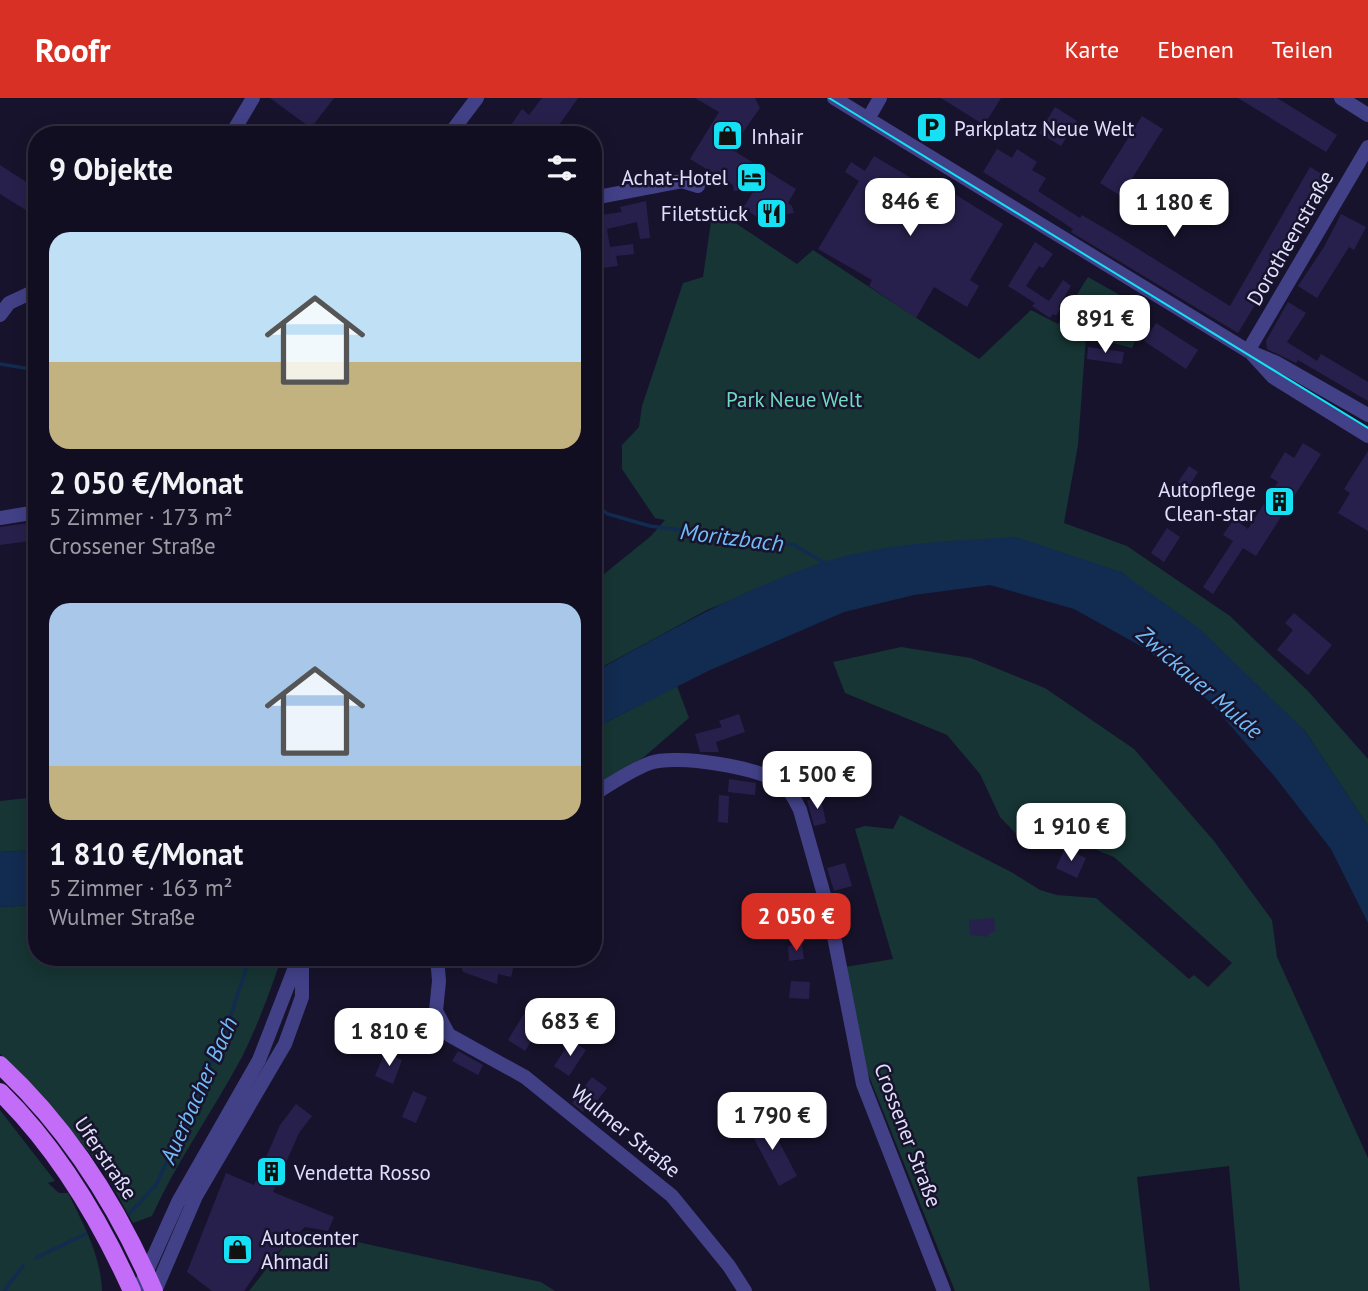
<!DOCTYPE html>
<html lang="de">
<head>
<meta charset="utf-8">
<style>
	:root { --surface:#110e21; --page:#1a172a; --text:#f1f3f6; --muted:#9c9ca5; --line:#302e3f; --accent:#d93025 }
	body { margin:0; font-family:"PT Sans",sans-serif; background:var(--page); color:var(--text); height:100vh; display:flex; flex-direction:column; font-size:26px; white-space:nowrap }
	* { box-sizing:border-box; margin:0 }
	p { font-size:23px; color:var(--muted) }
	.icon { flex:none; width:38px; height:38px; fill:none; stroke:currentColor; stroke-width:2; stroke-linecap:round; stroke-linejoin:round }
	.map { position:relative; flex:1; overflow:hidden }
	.details { position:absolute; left:28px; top:28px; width:574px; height:840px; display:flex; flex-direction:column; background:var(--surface); border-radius:28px; box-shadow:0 4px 18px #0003,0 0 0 2px var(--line) }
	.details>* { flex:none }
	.price { position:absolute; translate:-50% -60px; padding:0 16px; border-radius:14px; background:#fff; color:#222; font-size:23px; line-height:46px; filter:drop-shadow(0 2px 4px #0008) }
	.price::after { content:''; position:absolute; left:50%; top:42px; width:21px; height:16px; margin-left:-10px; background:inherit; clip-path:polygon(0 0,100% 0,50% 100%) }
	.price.current { background:var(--accent); color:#fff }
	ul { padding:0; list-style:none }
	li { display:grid; align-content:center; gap:14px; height:371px; padding:0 21px }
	li span { display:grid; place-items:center; height:217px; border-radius:21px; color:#555 }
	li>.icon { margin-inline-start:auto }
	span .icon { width:126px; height:126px; fill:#fffc; stroke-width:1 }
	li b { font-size:30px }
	h2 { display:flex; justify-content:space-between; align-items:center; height:84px; padding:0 21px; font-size:30px }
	header { display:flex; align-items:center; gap:42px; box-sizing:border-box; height:98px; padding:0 35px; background:var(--accent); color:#fff }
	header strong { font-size:33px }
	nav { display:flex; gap:38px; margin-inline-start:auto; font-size:24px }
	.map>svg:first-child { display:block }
	.green { fill:#163534 }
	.water { fill:#122b50 }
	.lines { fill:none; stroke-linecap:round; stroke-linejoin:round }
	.stream { stroke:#122b50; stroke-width:3.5 }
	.building { fill:#28204c }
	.minor { stroke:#424188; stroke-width:14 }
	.major { stroke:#c26cf8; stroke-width:18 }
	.tram { stroke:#15e0f4; stroke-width:2 }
	.labels { text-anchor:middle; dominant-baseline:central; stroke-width:5; stroke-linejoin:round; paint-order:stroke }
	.poi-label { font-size:21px; fill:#e2dffd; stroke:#17132c; text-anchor:start }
	.street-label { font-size:21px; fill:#e2dffd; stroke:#17132c }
	.park-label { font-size:21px; fill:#6ddcbf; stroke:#17132c }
	.water-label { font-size:23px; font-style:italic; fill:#72bcf8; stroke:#17132c }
</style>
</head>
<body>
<header>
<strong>Roofr</strong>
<nav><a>Karte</a><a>Ebenen</a><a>Teilen</a></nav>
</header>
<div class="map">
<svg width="1368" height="1193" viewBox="0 0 1368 1193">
	<rect width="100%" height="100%" fill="#17132c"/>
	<path class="green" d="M713,110L797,166L813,152L979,261L1031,212L1058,226L1088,179L1148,213L1132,250L1086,238L1078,347L1064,425L1127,448L1230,518L1308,593L1368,661V728L1305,633L1121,474L816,467L707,512L593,574V485L651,438L665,422L655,420L622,371V347L639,329L642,308L683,185L703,179Z
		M901,549L971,560L1045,590L1134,651L1214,743L1272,822L1277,859L1368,1060V1193H1240L1229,1068L1137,1079L1150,1193H955L859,953L845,869L893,861L855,731L865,728L893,731L900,717L1013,775L1040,792L1057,797L1096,800L1189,881L1194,877L1208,889L1232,865L1114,759L1084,747L1055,743L1025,745L1000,719L980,676L947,637L845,595L833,564Z
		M677,588L689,620L644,659L593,690V631Z
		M37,699V752L0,754V703Z
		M37,807V859H282C270,893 258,927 242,959C213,1013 177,1063 152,1118L133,1125L103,1071L35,990L0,956V809Z
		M0,1012L55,1083L48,1085L59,1095H68C83,1125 101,1158 102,1193H0Z
		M307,1133L541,1184L555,1193H249L290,1141Z"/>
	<path class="water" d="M1016,439L1121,474L1200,531L1305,633L1368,728V825L1331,751L1275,679L1210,604L1146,551L1074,511L990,487L914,497L844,514L708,573L593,631V575C665,535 737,494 815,467C879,445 949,443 1016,439Z
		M37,752V807L0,809V754Z"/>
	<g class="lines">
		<path class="stream" d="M0,266L37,272
			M593,406L608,416L650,428L794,447L828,467
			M130,1115L156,1087L226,932L250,859
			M36,1160L85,1136
			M4,1193L23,1168"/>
	</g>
	<path class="building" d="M270,0H334L311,30Z
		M542,0H578L552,37H504L522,11L529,17Z
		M695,0H755L760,10L731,51L796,91L788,105L792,108L794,115L782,117L775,130L743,110L755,91L734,93L733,87L690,61L719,14Z
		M941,0H1001L984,27Z
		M1238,0H1277L1337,37L1326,54Z
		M1055,9L1077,23L1061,48L1039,35Z
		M1142,18L1163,31L1121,98L1100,85Z
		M997,51L1012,60L1017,51L1037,64L1032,72L1046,80L1038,93L1080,120L1082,117L1114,136L1230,208L1310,69L1332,82L1268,191L1265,190L1238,235L1071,134L1073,131L1044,112L983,74Z
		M874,58L943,99L948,92L1003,126L970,182L979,188L967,209L934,189L916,220L869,188L872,182L818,151L859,83L845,74L851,64L865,73Z
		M0,67L37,91V119L0,96Z
		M646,103L650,140L640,141L637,124L607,131L610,149L633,146L634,156L616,158L618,168L603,170L604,178L593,180V118L622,114L620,109Z
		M1341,116L1366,129L1354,152L1349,149L1317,200L1298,188L1324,149Z
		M1035,144L1053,156L1043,170L1039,168L1026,188L1049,203L1063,182L1071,188L1058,209L1061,210L1056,218L1053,216L1050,220L1032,208L1035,205L1008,188Z
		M1288,204L1306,215L1287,244L1317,263L1321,256L1368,284V303L1298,262L1296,265L1267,251L1266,243Z
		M1156,225L1198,252L1186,271L1144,243Z
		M1088,249L1124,254L1122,266L1087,261Z
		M1303,345L1321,356L1256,458L1243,450L1213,496L1203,489L1233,443L1223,437L1234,421L1248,431L1278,384L1270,379L1285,354L1294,360Z
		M1368,353V433L1338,415L1350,395L1344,391Z
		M37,368V403L30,404L26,369Z
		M1189,368L1198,374L1187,391L1178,384Z
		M37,424V442L0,447V429Z
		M1167,430L1180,439L1164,464L1151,455Z
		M1294,515L1332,547L1308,577L1277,552L1293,532L1285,525Z
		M739,616L745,634L716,644L719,654H700L695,636L722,629L719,623Z
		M729,681L756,685L755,697L728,694Z
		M719,697L729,698L728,725L718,724Z
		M821,700L826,725L814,728L807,702Z
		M1065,750L1086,760L1077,780L1056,770Z
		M845,765L852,788L834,793L827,770Z
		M994,820L995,834L988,835L989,839L970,837L969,822Z
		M802,846L804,861L789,863L788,848Z
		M458,859H516L511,879L498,876L497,886L463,874Z
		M791,883L810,884L809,901L789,900Z
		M533,901L579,929L571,940L544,922L525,953L508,942Z
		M571,942L586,952L569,978L554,968Z
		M458,953L483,967L478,977L452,963Z
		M385,954L402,962L393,986L375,978Z
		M592,979L607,990L593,1008L590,1006L583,1014L572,1005Z
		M413,993L427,999L416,1025L402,1019Z
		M296,1006L312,1018L299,1035L273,1094L334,1119L328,1133L305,1129L260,1170L244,1193H212L187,1174L226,1075L254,1087L280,1027Z
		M766,1019L797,1078L779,1088L748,1029Z"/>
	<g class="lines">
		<path class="minor" d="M834,0L1248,253L1277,265L1368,317
			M1341,0L1368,17
			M868,21L880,0
			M231,37L253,0
			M449,37L477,0
			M593,100L682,83L698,88
			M0,217L9,205L37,192
			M1248,253L1368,49
			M1252,256L1273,279L1368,338
			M0,420L37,414
			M593,697C610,686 631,672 650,665C675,656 761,669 782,686C791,693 795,702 800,712L830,818L863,986L944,1193
			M354,859L384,862L395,859
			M437,859L439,883L436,913L449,937L525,979L672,1098L729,1168L745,1193
			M138,1193L178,1104L259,962L299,859
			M155,1193L196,1098L285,946L302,899V863"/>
		<path class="major" d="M0,967C69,1031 117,1107 154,1193
			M0,994C58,1051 99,1120 132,1193"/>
		<path class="tram" d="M829,0L1368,330"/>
	</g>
	<defs>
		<symbol id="parking-square" viewBox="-11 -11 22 22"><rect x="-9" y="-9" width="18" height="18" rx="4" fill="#15e0f4" stroke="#17132c"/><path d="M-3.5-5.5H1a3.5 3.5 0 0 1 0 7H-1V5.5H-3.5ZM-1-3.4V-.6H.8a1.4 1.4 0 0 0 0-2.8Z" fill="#111"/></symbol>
		<symbol id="shop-square" viewBox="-11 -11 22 22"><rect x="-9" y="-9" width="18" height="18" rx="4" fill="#15e0f4" stroke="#17132c"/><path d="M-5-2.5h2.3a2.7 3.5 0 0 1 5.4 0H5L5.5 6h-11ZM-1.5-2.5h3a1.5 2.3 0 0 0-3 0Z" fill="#111"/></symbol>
		<symbol id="hotel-square" viewBox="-11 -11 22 22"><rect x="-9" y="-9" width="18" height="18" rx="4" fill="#15e0f4" stroke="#17132c"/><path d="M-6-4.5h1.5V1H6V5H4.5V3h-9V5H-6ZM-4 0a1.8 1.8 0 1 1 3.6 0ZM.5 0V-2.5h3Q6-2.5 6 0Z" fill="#111"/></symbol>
		<symbol id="restaurant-square" viewBox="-11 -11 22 22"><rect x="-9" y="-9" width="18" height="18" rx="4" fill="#15e0f4" stroke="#17132c"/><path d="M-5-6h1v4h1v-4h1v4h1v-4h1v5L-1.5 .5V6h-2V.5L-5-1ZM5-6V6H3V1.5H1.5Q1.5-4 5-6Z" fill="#111"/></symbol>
		<symbol id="building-square" viewBox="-11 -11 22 22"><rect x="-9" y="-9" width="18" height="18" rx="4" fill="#15e0f4" stroke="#17132c"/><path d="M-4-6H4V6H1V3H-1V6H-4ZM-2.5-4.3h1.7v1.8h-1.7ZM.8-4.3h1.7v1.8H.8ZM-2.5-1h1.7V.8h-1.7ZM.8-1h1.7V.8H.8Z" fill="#111"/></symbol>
	</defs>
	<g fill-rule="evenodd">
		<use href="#parking-square" x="914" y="12" width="35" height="35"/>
		<use href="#shop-square" x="710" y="20" width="35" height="35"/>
		<use href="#hotel-square" x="734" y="62" width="35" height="35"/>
		<use href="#restaurant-square" x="754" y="98" width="35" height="35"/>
		<use href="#building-square" x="1262" y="386" width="35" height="35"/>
		<use href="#building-square" x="254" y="1056" width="35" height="35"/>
		<use href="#shop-square" x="220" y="1134" width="35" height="35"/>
	</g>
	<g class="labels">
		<g class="poi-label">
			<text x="954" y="30">Parkplatz Neue Welt</text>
			<text x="751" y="38">Inhair</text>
			<text x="728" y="79" text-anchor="end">Achat-Hotel</text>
			<text x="748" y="115" text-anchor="end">Filetstück</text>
			<text x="1256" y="391" text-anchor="end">Autopflege<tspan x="1256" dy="24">Clean-star</tspan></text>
			<text x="294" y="1074">Vendetta Rosso</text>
			<text x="261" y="1139">Autocenter<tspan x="261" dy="24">Ahmadi</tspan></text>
		</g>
		<g class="street-label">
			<text transform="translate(1290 140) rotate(-60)">Dorotheenstraße</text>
			<text transform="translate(626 1033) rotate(39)">Wulmer Straße</text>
			<text transform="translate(908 1037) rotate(69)">Crossener Straße</text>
			<text transform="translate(106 1060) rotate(56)">Uferstraße</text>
		</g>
		<g class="park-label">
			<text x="794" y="301">Park Neue Welt</text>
		</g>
		<g class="water-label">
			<text transform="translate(732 439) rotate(7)">Moritzbach</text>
			<text transform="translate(1200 584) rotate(41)">Zwickauer Mulde</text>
			<text transform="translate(198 992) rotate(-66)">Auerbacher Bach</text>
		</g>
	</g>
</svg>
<b class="price" style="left:910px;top:140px">846 €</b>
<b class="price" style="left:1174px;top:141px">1 180 €</b>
<b class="price" style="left:1105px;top:257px">891 €</b>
<b class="price" style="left:817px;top:713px">1 500 €</b>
<b class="price" style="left:1071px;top:765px">1 910 €</b>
<b class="price current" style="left:796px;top:855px">2 050 €</b>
<b class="price" style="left:570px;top:960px">683 €</b>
<b class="price" style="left:389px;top:970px">1 810 €</b>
<b class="price" style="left:772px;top:1054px">1 790 €</b>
<section class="details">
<h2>9 Objekte<svg class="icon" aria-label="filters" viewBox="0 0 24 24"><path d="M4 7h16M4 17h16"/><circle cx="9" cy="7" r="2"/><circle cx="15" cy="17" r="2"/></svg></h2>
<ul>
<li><span style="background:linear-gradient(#bfe0f5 60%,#c2b280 0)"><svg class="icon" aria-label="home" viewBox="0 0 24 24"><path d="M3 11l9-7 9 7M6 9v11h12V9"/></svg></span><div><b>2 050 €/Monat</b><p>5 Zimmer · 173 m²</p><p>Crossener Straße</p></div></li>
<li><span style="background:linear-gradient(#a9c7e8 75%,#c2b280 0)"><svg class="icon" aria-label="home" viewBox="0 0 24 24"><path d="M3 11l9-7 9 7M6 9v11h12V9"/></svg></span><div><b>1 810 €/Monat</b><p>5 Zimmer · 163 m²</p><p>Wulmer Straße</p></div></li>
</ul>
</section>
</div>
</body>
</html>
